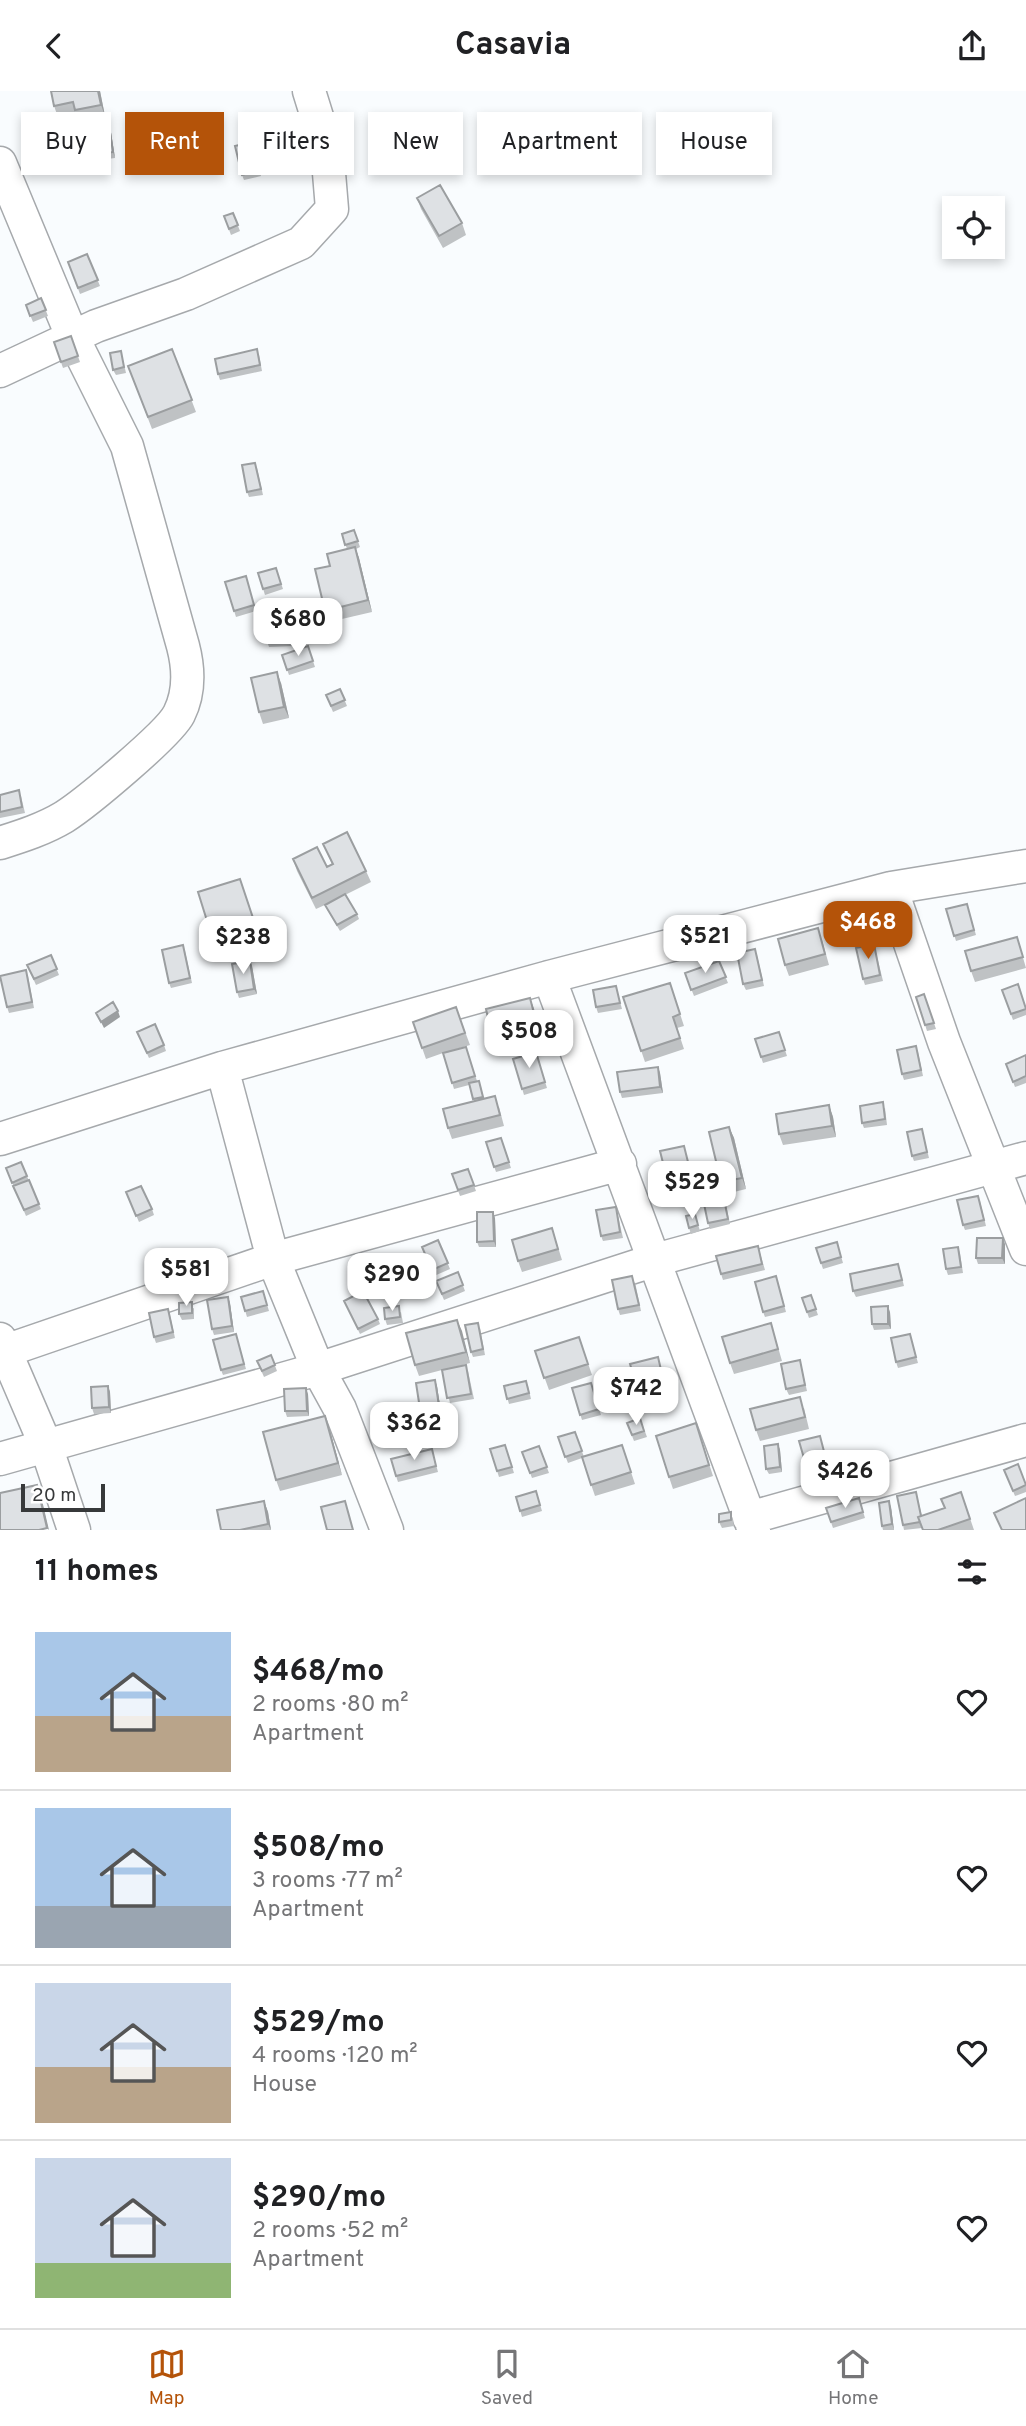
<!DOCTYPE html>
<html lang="en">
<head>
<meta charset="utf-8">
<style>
	:root { --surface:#fff; --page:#f2f2f2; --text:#202124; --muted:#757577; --line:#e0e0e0; --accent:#b45309 }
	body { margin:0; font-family:Overpass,sans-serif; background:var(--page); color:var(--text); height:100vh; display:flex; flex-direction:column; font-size:26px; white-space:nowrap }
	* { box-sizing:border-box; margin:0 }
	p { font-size:23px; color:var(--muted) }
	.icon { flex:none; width:38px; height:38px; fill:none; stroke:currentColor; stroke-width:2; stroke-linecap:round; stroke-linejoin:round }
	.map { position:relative; height:1439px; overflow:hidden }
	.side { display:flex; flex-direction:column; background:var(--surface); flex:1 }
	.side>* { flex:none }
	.hud { position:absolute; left:21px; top:21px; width:985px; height:63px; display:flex; gap:14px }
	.fabs { position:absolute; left:942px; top:105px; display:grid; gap:14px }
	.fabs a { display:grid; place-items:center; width:63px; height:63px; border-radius:0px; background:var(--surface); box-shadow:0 4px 10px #0003; font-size:35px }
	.scale { position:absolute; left:21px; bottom:18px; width:84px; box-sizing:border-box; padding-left:7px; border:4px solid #37393a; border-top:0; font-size:19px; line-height:24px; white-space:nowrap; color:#37393a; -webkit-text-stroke:5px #fff; paint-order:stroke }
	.price { position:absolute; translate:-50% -60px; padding:0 16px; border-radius:14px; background:#fff; color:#222; font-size:23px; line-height:46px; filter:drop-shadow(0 2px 4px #0008) }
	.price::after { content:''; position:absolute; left:50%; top:42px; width:21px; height:16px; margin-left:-10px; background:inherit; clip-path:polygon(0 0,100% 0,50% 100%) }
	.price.current { background:var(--accent); color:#fff }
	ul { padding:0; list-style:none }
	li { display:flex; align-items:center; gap:21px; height:175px; padding:0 35px }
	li+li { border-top:2px solid var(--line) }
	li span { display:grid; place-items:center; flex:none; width:196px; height:140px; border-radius:0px; color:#555 }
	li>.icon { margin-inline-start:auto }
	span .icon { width:84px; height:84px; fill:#fffc; stroke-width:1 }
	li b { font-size:30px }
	h2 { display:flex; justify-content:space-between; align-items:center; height:84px; padding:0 35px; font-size:30px }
	.chip { padding:0 24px; border-radius:0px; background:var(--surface); box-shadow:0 4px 10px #0003; font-size:24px; line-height:63px }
	.chip.current { background:var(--accent); color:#fff }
	header { display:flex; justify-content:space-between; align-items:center; height:91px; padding:0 35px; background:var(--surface); font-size:32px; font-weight:700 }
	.tab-bar { display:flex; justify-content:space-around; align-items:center; height:98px; border-top:2px solid var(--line); background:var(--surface); font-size:19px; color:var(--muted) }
	.tab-bar a { display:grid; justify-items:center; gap:4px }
	.tab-bar .current { color:var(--accent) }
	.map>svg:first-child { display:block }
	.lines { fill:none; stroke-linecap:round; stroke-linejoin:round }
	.minor-casing { stroke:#a6a9ac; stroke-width:35 }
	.minor { stroke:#fff; stroke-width:32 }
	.wall { fill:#bfc2c4 }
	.shaded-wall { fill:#9b9ea0 }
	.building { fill:#dee1e4; stroke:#9b9ea0; stroke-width:2 }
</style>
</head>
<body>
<header><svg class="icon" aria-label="back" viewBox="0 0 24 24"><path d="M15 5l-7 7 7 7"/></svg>Casavia<svg class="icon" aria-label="share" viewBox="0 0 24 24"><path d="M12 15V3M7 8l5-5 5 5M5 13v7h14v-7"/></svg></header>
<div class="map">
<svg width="1026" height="1439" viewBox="0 0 1026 1439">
	<rect width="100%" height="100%" fill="#f9fcfe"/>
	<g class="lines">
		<defs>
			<path id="minor" d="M0,72L72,245L127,355L183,555C189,578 190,601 179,623C169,643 86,712 64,726C44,738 22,745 0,752
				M0,280L96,235L186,203L301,152L332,118L327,58L309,0
				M891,797L944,951L1026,1158
				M549,886L754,1439
				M222,977L273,1168L318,1278L340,1318L387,1439
				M0,1048L222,977L549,886L891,797L1026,775
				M0,1248L46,1355L74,1439
				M5,1260L273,1168L620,1073
				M0,1368L318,1278L655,1169L1026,1067
				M749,1427L1026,1349"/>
		</defs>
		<use href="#minor" class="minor-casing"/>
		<use href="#minor" class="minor"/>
	</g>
	<path class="wall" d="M51,0H100L105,25L79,30L76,23L58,26L54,15Z
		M108,29L110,35L115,67L92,70L90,65Z
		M252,51L261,85L244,89L242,84Z
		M417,107L462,132L466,144L443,157L421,118Z
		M233,122L240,140L231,144L224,125Z
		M87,163L100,195L80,203L68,171Z
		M41,207L48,225L33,231L26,214Z
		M71,245L80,271L63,277L54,251Z
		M172,258L196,321L152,338L128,275Z
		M121,260L126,282L116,284L113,279Z
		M259,264L262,280L220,289L218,283Z
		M257,377L263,404L249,406L247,401Z
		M354,439L360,456L356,458L359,467L372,521L329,531L325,520L330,475L347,458L342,443Z
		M276,477L283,498L265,504L258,482Z
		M246,485L256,520L236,526L225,491Z
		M292,530L294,536L295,555L269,556L267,550Z
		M308,555L315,576L289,584L282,564Z
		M281,592L289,627L263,633L259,621Z
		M340,598L347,615L333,621L326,604Z
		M0,704L21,705L25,722L0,727Z
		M323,753L366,780L371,791L345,804L357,823L359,828L340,840L328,820L325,814L327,813L316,818L297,780L293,768L327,776L332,773Z
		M240,788L260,847L218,860L213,849Z
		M967,813L976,844L956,850L946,818Z
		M1017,846L1026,877L975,891L971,880Z
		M822,849L829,874L789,885L785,874Z
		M874,853L883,890L865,894L863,888Z
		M185,860L192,892L171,897L169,892Z
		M51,864L59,884L36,894L27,874Z
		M757,864L764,895L746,899L743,893Z
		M719,870L728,892L694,905L685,882Z
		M252,875L257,903L239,907L237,901Z
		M28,885L34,917L9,922L7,916Z
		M670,892L684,935L677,937L684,958L645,971L623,906Z
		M616,895L622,918L598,922L596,916Z
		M1002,899L1026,915V924L1013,929Z
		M924,903L936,938L927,940L916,906Z
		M456,916L470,954L443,962L466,956L477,990L481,996L484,1008L499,1016L504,1035L452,1048L448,1037L474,1010L469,994L454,998L443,962L426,968L413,931Z
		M534,918L541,945L497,956L492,945Z
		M137,941L164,954L166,960L149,967Z
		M779,941L787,965L763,972L755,948Z
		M536,961L547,997L524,1004L513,968Z
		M918,961L923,985L904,989L902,983Z
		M1026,964V992L1015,996L1006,973Z
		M658,976L660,982L663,1002L622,1007L620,1001Z
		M829,1014L833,1026L836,1046L783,1054L779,1043Z
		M885,1017L887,1034L864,1037L862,1032Z
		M729,1036L734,1047L746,1098L726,1103L721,1091Z
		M922,1038L929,1067L914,1070L912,1065Z
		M501,1047L511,1077L496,1081L486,1051Z
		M684,1055L691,1081L667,1086L665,1080Z
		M21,1071L41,1118L26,1125L6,1077Z
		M468,1078L476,1100L460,1105L452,1083Z
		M126,1101L152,1118L154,1124L139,1131Z
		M980,1110L986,1135L965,1139L963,1134Z
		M726,1114L730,1133L710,1138L708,1132Z
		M616,1116L623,1147L603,1150L601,1145Z
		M695,1123L700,1140L691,1143L689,1137Z
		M495,1127L496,1156H479L477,1151Z
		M552,1137L562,1169L522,1181L518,1170Z
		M438,1149L450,1178L434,1185L422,1156Z
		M837,1151L843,1172L823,1178L816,1157Z
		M1005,1153V1173H978L976,1167Z
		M758,1155L765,1179L723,1189L721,1183Z
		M958,1156L960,1162L963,1182L948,1184L946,1178Z
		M411,1165L422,1194L407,1199L396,1171Z
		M900,1179L904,1195L856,1206L853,1200Z
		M458,1181L465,1200L444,1209L436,1190Z
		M635,1191L641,1220L620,1224L618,1218Z
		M778,1191L786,1221L765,1226L763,1221Z
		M263,1200L269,1220L247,1226L241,1206Z
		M811,1204L818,1224L809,1227L802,1207Z
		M228,1206L230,1212L234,1241L214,1244L212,1238Z
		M344,1210L378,1228L380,1233L360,1243Z
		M194,1217V1228L182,1229L179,1223Z
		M401,1221L403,1232L387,1234L385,1228Z
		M890,1221L891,1238L874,1239L872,1233Z
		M170,1224L175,1247L156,1252L154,1246Z
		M457,1229L470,1272L451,1277L468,1280L474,1308L450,1312L442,1279L419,1285L415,1274Z
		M771,1232L782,1270L734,1283L730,1272Z
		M480,1237L485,1264L473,1266L471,1261Z
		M236,1243L246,1278L223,1284L221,1279Z
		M910,1243L918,1272L898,1277L896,1271Z
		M579,1246L592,1284L549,1299L535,1260Z
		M271,1264L277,1280L264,1286L257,1270Z
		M658,1266L664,1289L637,1296L635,1290Z
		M800,1269L807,1300L789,1304L786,1298Z
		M435,1289L437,1295L441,1321L422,1324L420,1318Z
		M591,1292L601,1324L582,1329L572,1297Z
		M108,1295L110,1301L111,1322L94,1323L92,1317Z
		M504,1295H528L531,1308L509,1313Z
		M308,1303L309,1325L287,1326L285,1320Z
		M804,1317L809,1338L760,1350L756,1339Z
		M640,1327L647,1346L634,1350L627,1332Z
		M696,1332L713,1385L673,1398L669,1386Z
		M329,1336L342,1384L280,1400L276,1389Z
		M575,1341L584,1366L622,1354L635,1393L595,1405L582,1367L568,1372L558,1346Z
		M820,1345L830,1382L810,1387L808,1381Z
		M778,1353L780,1359L782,1381L769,1383L766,1378Z
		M505,1354L514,1382L499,1386L490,1358Z
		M539,1355L549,1382L532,1387L522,1361Z
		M432,1358L438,1381L398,1391L396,1385Z
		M1004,1379L1026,1393V1401L1015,1405Z
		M536,1400L542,1420L522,1426L516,1406Z
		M916,1401L922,1425L944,1417L961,1401L974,1439H923L922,1437L904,1439L903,1434Z
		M859,1407L865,1427L833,1437L826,1417Z
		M264,1410L268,1421L271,1439H221Z
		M891,1416L894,1439H883L882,1435Z
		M731,1421L734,1435L722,1437L719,1431Z"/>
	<path class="shaded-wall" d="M98,0H100L105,25L101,14Z
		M108,29L110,35L115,67L113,61Z
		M355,456L359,467L372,521L368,509Z
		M292,530L294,536L295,555L293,549Z
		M277,581L281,592L289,627L284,616Z
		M250,870L252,875L257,903L254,898Z
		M530,907L534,918L541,945L537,934Z
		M118,920L120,926L104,937L101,931Z
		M658,976L660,982L663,1002L660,996Z
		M829,1014L833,1026L836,1046L832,1035Z
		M729,1036L734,1047L746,1098L742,1087Z
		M493,1121L495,1127L496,1156L494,1150Z
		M1003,1147L1005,1153V1173L1002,1167Z
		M228,1206L230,1212L234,1241L232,1235Z
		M888,1215L890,1221L891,1238L888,1233Z
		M457,1229L462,1240L470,1272L466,1261Z
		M435,1289L437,1295L441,1321L439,1315Z
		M108,1295L110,1301L111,1322L109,1316Z
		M306,1297L308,1303L309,1325L307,1320Z
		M325,1325L329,1336L342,1384L338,1372Z
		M778,1353L780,1359L782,1381L780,1376Z
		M37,1394L41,1405L49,1439L47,1437Z
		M264,1410L268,1421L271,1439L268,1433Z
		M889,1410L891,1416L894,1439L892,1433Z"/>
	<path class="building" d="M51,0H98L101,14L75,19L73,11L54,15Z
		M108,29L113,61L90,65L85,32Z
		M252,51L259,79L242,84L235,55Z
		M440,94L462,132L439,145L417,107Z
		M233,122L238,134L229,138L224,125Z
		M87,163L98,189L78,197L68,171Z
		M41,207L46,219L30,225L26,214Z
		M71,245L78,265L61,271L54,251Z
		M172,258L192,309L148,326L128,275Z
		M257,258L260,274L218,283L215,268Z
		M121,260L124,276L113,279L110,262Z
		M255,372L261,398L247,401L242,374Z
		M354,439L358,450L345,454L342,443Z
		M355,456L368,509L325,520L315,478L330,475L327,463Z
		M276,477L281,493L263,498L258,482Z
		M246,485L254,514L234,520L225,491Z
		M292,530L293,549L267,550L266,532Z
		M308,555L313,570L287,579L282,564Z
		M277,581L284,616L259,621L251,587Z
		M340,598L345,609L331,615L326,604Z
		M19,699L22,716L0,721V704Z
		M347,741L366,780L312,807L293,768L317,756L327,776L333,773L323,753Z
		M240,788L256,836L213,849L198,801Z
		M345,803L357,823L337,834L325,814Z
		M967,813L974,839L954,845L946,818Z
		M818,837L825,863L785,874L778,848Z
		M1017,846L1023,866L971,880L965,860Z
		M874,853L880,884L863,888L856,857Z
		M183,854L190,887L169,892L162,859Z
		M755,858L762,889L743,893L737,862Z
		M51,864L57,878L34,888L27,874Z
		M250,870L254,898L237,901L232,873Z
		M719,870L726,886L691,899L685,882Z
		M26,879L32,911L7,916L0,885Z
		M670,892L680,923L673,926L680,947L641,960L623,906Z
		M1018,893L1026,918L1011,923L1002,899Z
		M616,895L620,912L596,916L593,899Z
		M924,903L934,932L925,934L916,906Z
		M530,907L537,934L492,945L486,918Z
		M113,911L118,920L101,931L96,922Z
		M456,916L465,942L422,957L413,931Z
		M155,933L164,954L147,962L137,941Z
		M779,941L785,959L761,966L755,948Z
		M916,955L921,979L902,983L897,959Z
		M466,956L475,985L452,992L443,962Z
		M536,961L545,991L522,998L513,968Z
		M1026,964V985L1013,991L1006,973Z
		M658,976L660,996L620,1001L617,981Z
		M479,990L483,1006L473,1008L469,992Z
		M495,1005L500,1024L448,1037L443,1018Z
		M883,1011L885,1028L862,1032L860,1015Z
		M829,1014L832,1035L779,1043L776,1023Z
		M729,1036L742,1087L721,1091L709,1041Z
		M922,1038L927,1061L912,1065L907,1041Z
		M501,1047L509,1071L494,1076L486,1051Z
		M684,1055L689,1075L665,1080L660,1060Z
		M21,1071L27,1085L12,1092L6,1077Z
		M468,1078L474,1094L458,1099L452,1083Z
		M29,1089L39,1113L24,1119L13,1095Z
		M141,1095L152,1118L136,1125L126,1101Z
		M978,1105L984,1129L963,1134L957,1109Z
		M724,1108L728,1128L708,1132L704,1113Z
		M616,1116L620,1141L601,1145L596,1119Z
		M477,1121H493L494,1150L477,1151Z
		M695,1123L698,1134L689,1137L686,1125Z
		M552,1137L558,1158L518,1170L512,1149Z
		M977,1147H1003L1002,1167H976Z
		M438,1149L448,1172L432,1179L422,1156Z
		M837,1151L841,1166L821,1172L816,1157Z
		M758,1155L762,1173L721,1183L716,1165Z
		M958,1156L961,1176L946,1178L943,1158Z
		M411,1165L420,1188L405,1194L396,1171Z
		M898,1173L902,1189L853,1200L850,1183Z
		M458,1181L463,1194L442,1203L436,1190Z
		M632,1185L639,1214L618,1218L612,1189Z
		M776,1185L784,1215L763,1221L755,1191Z
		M263,1200L267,1214L245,1220L241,1206Z
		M363,1200L378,1228L358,1238L344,1210Z
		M811,1204L816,1218L807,1221L802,1207Z
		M228,1206L232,1235L212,1238L207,1209Z
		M192,1211V1222L179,1223V1212Z
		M399,1215L400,1226L385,1228L384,1217Z
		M888,1215V1233H872L871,1216Z
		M168,1218L173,1241L154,1246L149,1222Z
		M457,1229L466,1261L415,1274L406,1242Z
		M478,1232L483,1258L471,1261L465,1234Z
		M771,1232L778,1258L730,1272L722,1246Z
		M236,1243L244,1273L221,1279L213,1249Z
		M910,1243L916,1266L896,1271L891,1247Z
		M579,1246L588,1273L544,1287L535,1260Z
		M271,1264L275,1274L262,1280L257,1270Z
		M658,1266L662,1283L635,1290L630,1273Z
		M800,1269L805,1294L786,1298L781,1273Z
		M466,1274L471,1303L447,1307L442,1279Z
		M435,1289L439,1315L420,1318L416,1292Z
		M526,1290L529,1302L507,1308L504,1295Z
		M591,1292L599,1318L580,1324L572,1297Z
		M108,1295L109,1316L92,1317L91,1296Z
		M306,1297L307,1320H285L284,1298Z
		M800,1306L805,1326L756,1339L750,1318Z
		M325,1325L338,1372L276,1389L263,1341Z
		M640,1327L644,1340L632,1344L627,1332Z
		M696,1332L709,1374L669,1386L656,1345Z
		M575,1341L582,1360L565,1366L558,1346Z
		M820,1345L828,1376L808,1381L799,1350Z
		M778,1353L780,1376L766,1378L764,1355Z
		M505,1354L512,1376L497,1380L490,1358Z
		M622,1354L631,1381L591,1394L582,1366Z
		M539,1355L547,1376L530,1382L522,1361Z
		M432,1358L436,1375L396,1385L391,1368Z
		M1018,1373L1026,1394L1013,1400L1004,1379Z
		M37,1394L47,1437L39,1439H0V1402Z
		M536,1400L540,1414L520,1420L516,1406Z
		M916,1401L921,1425L918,1426L920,1431L903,1434L897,1405Z
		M961,1401L970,1428L938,1439H923L918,1426L945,1417L941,1408Z
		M859,1407L863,1421L831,1431L826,1417Z
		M1026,1407V1439H1002L994,1422Z
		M264,1410L268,1433L240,1439H221L217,1419Z
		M345,1410L353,1439H327L321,1416Z
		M889,1410L892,1433L882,1435L879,1412Z
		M731,1421V1429L719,1431V1423Z"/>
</svg>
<div class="fabs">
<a><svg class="icon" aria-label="locate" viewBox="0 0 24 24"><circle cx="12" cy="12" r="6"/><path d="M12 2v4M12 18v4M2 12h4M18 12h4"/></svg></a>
</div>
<div class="scale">20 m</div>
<b class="price" style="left:298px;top:567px">$680</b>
<b class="price current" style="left:868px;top:870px">$468</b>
<b class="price" style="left:705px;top:884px">$521</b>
<b class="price" style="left:243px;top:885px">$238</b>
<b class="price" style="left:529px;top:979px">$508</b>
<b class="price" style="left:692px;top:1130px">$529</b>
<b class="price" style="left:186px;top:1217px">$581</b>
<b class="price" style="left:392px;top:1222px">$290</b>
<b class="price" style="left:636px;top:1336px">$742</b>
<b class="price" style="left:414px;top:1371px">$362</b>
<b class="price" style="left:845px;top:1419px">$426</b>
<div class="hud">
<a class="chip">Buy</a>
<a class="chip current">Rent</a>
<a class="chip">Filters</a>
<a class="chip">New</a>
<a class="chip">Apartment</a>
<a class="chip">House</a>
</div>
</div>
<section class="side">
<h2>11 homes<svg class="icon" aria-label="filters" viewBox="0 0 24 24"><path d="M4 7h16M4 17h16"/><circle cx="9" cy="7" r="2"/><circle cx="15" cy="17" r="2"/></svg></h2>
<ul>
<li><span style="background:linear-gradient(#a9c7e8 60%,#b9a48a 0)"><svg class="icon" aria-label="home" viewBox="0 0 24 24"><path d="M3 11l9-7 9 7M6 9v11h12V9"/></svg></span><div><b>$468/mo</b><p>2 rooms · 80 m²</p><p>Apartment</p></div><svg class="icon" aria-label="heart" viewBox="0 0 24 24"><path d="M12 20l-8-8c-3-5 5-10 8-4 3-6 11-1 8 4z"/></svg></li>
<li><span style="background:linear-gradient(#a9c7e8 70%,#9aa5b1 0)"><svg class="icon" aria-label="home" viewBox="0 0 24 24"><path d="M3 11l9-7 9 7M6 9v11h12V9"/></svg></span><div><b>$508/mo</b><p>3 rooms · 77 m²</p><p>Apartment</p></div><svg class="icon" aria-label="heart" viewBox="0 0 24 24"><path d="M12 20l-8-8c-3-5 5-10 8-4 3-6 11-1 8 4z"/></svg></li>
<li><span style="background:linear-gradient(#c9d6e8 60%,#b9a48a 0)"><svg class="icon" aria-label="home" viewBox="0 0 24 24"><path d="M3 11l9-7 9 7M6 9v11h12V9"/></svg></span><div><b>$529/mo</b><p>4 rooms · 120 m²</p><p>House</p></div><svg class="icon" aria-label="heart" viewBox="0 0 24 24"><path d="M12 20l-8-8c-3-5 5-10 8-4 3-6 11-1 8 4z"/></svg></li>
<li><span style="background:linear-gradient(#c9d6e8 75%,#8fb573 0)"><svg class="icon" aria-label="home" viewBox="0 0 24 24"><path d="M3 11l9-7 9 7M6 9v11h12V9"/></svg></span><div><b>$290/mo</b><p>2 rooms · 52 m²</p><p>Apartment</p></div><svg class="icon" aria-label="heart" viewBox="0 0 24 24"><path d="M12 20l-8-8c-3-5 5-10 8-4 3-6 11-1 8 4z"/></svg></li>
</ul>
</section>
<nav class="tab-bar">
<a class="current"><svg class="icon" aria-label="map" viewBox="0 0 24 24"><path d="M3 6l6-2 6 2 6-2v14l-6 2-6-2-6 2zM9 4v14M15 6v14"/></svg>Map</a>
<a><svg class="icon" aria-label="saved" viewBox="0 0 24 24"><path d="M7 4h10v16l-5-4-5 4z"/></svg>Saved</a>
<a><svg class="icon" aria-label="home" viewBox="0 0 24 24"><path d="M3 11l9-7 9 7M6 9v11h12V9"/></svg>Home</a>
</nav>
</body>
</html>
